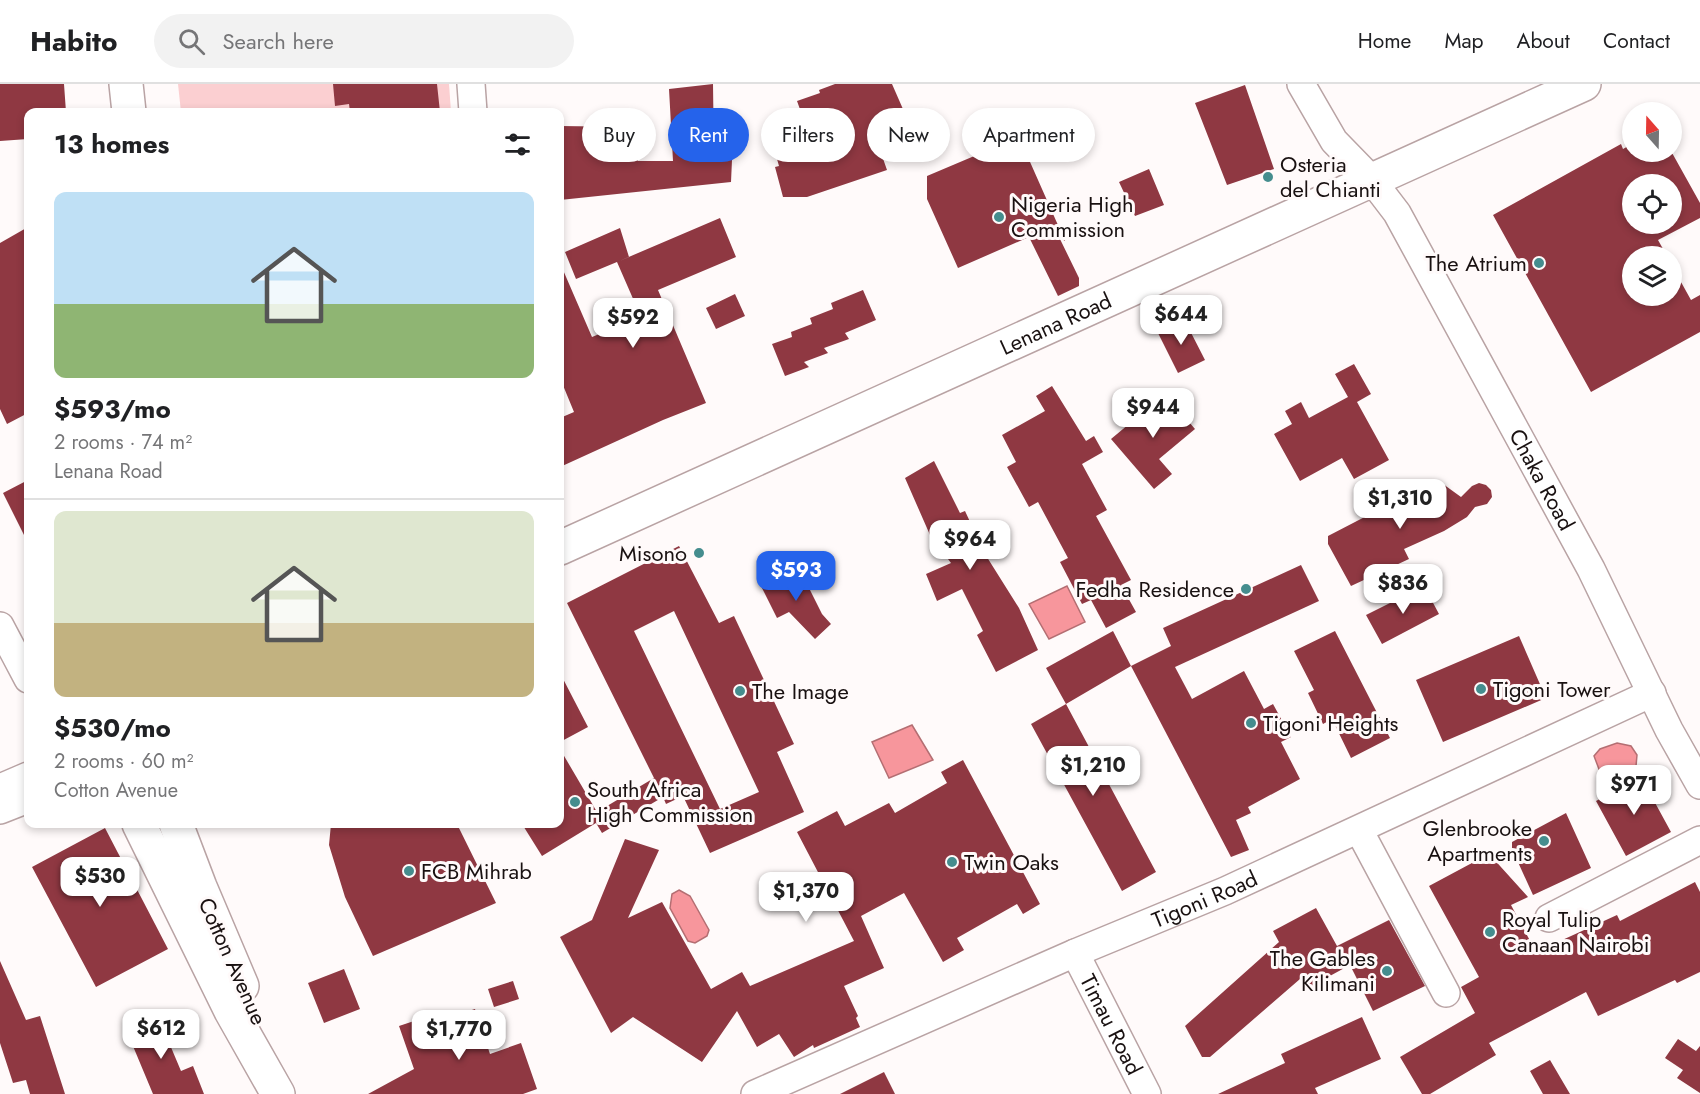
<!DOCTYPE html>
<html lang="en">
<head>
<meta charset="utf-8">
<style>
	:root { --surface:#fff; --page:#f2f2f2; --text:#202124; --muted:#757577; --line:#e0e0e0; --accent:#2563eb }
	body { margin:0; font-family:Jost,sans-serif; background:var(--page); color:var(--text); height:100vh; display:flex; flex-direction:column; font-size:22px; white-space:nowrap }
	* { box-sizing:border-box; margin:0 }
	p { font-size:20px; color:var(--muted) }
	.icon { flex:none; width:33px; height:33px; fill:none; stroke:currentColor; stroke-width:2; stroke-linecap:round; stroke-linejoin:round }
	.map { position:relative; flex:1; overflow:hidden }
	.details { position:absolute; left:24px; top:24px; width:540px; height:720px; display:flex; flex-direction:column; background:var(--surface); border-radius:12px; box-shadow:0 3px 9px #0003 }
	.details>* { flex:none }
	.banner { position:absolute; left:582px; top:24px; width:570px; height:54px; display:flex; gap:12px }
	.needle { width:39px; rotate:340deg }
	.controls { position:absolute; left:1622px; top:18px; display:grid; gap:12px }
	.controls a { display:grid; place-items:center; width:60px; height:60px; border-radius:50%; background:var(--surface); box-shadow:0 3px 9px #0003; font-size:30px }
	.price { position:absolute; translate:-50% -51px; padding:0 14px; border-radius:12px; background:#fff; color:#222; font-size:20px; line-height:39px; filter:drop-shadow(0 2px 3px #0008) }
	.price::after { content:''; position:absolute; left:50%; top:36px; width:18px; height:14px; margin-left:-9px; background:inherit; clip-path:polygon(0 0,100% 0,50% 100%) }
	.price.on { background:var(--accent); color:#fff }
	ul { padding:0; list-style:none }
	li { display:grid; align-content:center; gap:12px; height:318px; padding:0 30px }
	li+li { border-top:2px solid var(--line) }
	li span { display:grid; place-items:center; height:186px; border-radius:12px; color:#555 }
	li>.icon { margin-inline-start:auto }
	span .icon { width:108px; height:108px; fill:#fffc; stroke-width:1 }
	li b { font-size:26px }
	h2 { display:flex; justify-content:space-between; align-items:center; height:72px; padding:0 30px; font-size:26px }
	.tag { padding:0 21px; border-radius:27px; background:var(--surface); box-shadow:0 3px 9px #0003; font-size:21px; line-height:54px }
	.tag.on { background:var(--accent); color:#fff }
	header { display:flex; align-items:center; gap:36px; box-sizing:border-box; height:84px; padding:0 30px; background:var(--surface); border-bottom:2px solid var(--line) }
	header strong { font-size:28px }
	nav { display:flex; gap:33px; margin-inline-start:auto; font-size:21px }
	.search { width:420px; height:54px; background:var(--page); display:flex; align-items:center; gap:15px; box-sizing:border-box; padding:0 21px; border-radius:33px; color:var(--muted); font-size:22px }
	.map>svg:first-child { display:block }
	.green { fill:#fbcfd1 }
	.water { fill:#f7969c; stroke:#b46e72; stroke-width:1.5 }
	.building { fill:#8f3842; fill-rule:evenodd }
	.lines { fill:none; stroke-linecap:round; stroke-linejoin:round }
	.street-casing { stroke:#b9a3a4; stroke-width:30 }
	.secondary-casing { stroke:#b9a3a4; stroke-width:36 }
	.street { stroke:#fff; stroke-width:27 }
	.secondary { stroke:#fff; stroke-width:33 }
	.poi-dot { fill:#458d8e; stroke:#fffafa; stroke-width:2 }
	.labels { text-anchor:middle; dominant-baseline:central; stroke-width:6; stroke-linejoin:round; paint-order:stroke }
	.poi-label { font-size:22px; fill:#191111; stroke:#fffafa; text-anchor:start }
	.street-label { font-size:22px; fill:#191111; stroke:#fffafa }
</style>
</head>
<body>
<header>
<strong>Habito</strong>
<div class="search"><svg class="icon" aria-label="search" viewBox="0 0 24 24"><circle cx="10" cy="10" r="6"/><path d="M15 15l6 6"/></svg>Search here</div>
<nav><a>Home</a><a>Map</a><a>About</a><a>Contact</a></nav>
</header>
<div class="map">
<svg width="1700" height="1010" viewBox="0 0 1700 1010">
	<rect width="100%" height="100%" fill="#fffafa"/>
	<path class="green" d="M178,0H449L451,28H181Z"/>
	<path class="water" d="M1067,502L1085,538L1049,555L1029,520Z
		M912,641L933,676L889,694L872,658Z
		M1617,659L1631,662L1637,671L1636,682L1627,694L1616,696L1602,693L1594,672L1600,665Z
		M679,806L690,812L709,846L707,852L695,859L688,857L670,824L672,810Z"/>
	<path class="building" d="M0,0H64L66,28H28V55L0,57Z
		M333,0H437L440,28H350L349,20L335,22Z
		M713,0L714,76H732L731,98L560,116V42L634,43L638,77H673L669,5Z
		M835,0H892L906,32L873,46L887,86L807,113H783L775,83L779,82L777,75L785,72L782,63L810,53L797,17L820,9L819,6Z
		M1245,1L1274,85L1227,101L1195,19Z
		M1019,53L1065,157L1059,153L1079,194V202L1058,212L1029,153L958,184L927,115V92Z
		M1621,60L1623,65L1632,60V68L1671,67L1700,119V134L1658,156L1667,172H1632V212H1671V180L1691,216L1700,211V248L1591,308L1493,131ZM1632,100H1671V140H1632Z
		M1149,85L1164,121L1135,132L1119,98Z
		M720,134L736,173L658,206L706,319L663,336L560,383V334L574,328L560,294V179L592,253L641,233L617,178Z
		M28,143V329L7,340L0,325V159Z
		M620,144L629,173L576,195L565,168Z
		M863,206L876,236L845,249L849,255L824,264L828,269L804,278L809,283L785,292L772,260L792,253L791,248L812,240L810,234L833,225L831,219Z
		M735,210L745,232L716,245L706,224Z
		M1184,235L1205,276L1178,289L1157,247Z
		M1354,280L1371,310L1357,318L1389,376L1354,395L1342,374L1300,397L1274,350L1292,340L1285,327L1301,318L1309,334L1348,313L1335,290Z
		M1052,302L1086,357L1094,352L1103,368L1082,380L1107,426L1096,432L1131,496L1121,501L1136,528L1106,544L1091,516L1082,520L1060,478L1068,474L1038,418L1029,423L1007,383L1016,378L1002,351L1045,327L1036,312Z
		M1165,310L1195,345L1159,375L1172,390L1154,405L1111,355Z
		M934,377L960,429L965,427L985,470L1019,524L1038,566L996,588L977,551L983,547L962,505L937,517L926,490L951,479L930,451L905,394Z
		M28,396V459L3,409Z
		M1479,399L1486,401L1491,406L1492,413L1487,420L1475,423L1467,433L1444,447L1404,465L1409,475L1351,502L1328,460V452L1382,424L1384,427L1423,408L1428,419L1443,400L1461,413L1472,402Z
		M679,462L719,539L734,532L794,660L777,668L804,728L710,769L683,712L666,720L663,713L602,749L596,739L542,772L522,740H560V665L597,728L654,694L567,519ZM674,527L759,708L720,725L634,547Z
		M1301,481L1319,517L1175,583L1192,615L1244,587L1264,625L1273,620L1291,653L1281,658L1300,695L1248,723L1251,729L1236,736L1249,766L1231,773L1131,582L1171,562L1163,544Z
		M799,484L822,530L831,540L815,555L789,528L777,534L761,502Z
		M1424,502L1439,530L1382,560L1366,531Z
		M1113,547L1131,582L1066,620L1046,584Z
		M1335,547L1390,654L1351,674L1332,635L1323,640L1308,609L1314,606L1294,567Z
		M1519,552L1546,614L1443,658L1416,596Z
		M560,589L588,643L560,658Z
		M1066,620L1156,788L1122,807L1031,640Z
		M963,676L1040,820L1023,830L1017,820L957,854L964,866L943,878L904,809L861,832L884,884L844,902L858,932L856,934L860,943L814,964L813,961L794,973L779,950L757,963L737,927L702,978L633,933L611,949L560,853L592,836L625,755L659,766L628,834L662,818L711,905L742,888L750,902L854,857L797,748L837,727L845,742L889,719L895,729L947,699L941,688Z
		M1641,693L1671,748L1626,772L1596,717Z
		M1566,729L1591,784L1533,811L1512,765V758Z
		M331,740H457L496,819L373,872L345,813L329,761Z
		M105,744L168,865L96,903L32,783Z
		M1485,772H1491L1528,813L1511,821L1536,868L1617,831L1620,837L1695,798L1700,808V888L1677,899L1675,896L1598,932L1586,908L1489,959L1496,971L1430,1010H1422L1400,973L1475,929L1461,903L1479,893L1429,802Z
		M1316,824L1337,862L1389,836L1425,902L1373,927L1350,881L1306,905L1300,895L1210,973H1202L1185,942L1279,858L1273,847Z
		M0,877L26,936L40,932L65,1010H30L26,996L13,999L0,959Z
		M344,885L360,925L324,939L308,899Z
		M513,897L519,915L494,923L488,905Z
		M475,925L490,970L521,959L537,1005L523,1010H368L414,985L399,942L429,932L431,939Z
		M157,930L181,987L193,982L204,1010H153L125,943Z
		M1362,933L1381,975L1315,1004L1318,1010H1218L1285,979L1281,970Z
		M1678,955L1696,967L1700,962V1009L1677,994L1683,986L1665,974Z
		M1550,976L1570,1010H1543L1530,987Z
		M884,988L895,1010H840Z"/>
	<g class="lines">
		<defs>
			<g id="street">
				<path d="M471,0L473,28"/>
				<path id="s1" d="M1301,0L1334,57L1371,95L1397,129L1591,485L1669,646L1700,701"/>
				<path d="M0,542L28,595"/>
				<path d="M0,704L28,692"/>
				<path d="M0,726L28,715"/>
				<path d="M1359,746L1446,909"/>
				<path d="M1549,834L1700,756"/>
				<path id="s2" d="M1075,869L1147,1010"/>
				<path id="s3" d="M755,1010L1075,869L1225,807L1652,609"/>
			</g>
			<g id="secondary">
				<path d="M126,0L129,28"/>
				<path id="s4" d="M560,464C902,311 1242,153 1584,0"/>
				<path d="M139,740L231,927L278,1010"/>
				<path d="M176,740L200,803L242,902"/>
			</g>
		</defs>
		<use href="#street" class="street-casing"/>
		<use href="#secondary" class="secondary-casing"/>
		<use href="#street" class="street"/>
		<use href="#secondary" class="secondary"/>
	</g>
	<g class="poi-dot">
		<circle cx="1268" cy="93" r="6"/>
		<circle cx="999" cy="133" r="6"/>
		<circle cx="1539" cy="179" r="6"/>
		<circle cx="699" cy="469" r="6"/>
		<circle cx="1246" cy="505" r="6"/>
		<circle cx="1481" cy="605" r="6"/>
		<circle cx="740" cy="607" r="6"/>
		<circle cx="1251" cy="639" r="6"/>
		<circle cx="575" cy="718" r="6"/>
		<circle cx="1544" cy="757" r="6"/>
		<circle cx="952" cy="778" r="6"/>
		<circle cx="409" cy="787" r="6"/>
		<circle cx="1490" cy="848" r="6"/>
		<circle cx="1387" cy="887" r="6"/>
	</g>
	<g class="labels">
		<g class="poi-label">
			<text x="1280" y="80">Osteria<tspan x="1280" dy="25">del Chianti</tspan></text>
			<text x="1011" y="120">Nigeria High<tspan x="1011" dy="25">Commission</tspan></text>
			<text x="1527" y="179" text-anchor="end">The Atrium</text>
			<text x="687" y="469" text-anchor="end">Misono</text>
			<text x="1234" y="505" text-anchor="end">Fedha Residence</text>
			<text x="1493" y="605">Tigoni Tower</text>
			<text x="752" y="607">The Image</text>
			<text x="1263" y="639">Tigoni Heights</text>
			<text x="587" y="705">South Africa<tspan x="587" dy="25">High Commission</tspan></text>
			<text x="1532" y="744" text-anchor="end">Glenbrooke<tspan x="1532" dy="25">Apartments</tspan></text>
			<text x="964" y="778">Twin Oaks</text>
			<text x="421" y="787">FCB Mihrab</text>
			<text x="1502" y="835">Royal Tulip<tspan x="1502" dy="25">Canaan Nairobi</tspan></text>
			<text x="1375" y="874" text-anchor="end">The Gables<tspan x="1375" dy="25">Kilimani</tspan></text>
		</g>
		<g class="street-label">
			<text stroke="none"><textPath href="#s4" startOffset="544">Lenana Road</textPath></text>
			<text stroke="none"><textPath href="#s1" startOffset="465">Chaka Road</textPath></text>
			<text stroke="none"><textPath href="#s3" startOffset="490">Tigoni Road</textPath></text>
			<text transform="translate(233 877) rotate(66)">Cotton Avenue</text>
			<text stroke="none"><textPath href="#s2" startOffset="80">Timau Road</textPath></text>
		</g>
	</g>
</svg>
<div class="controls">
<a><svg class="needle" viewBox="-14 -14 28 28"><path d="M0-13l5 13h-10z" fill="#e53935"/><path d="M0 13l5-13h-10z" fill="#757577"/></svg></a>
<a><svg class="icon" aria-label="locate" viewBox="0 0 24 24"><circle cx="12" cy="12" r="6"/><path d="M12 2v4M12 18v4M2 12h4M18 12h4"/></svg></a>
<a><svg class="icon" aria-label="layers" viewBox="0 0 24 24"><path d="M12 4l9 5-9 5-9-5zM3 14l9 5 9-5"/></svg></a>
</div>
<b class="price" style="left:1181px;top:262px">$644</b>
<b class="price" style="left:633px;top:265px">$592</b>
<b class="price" style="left:1153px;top:355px">$944</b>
<b class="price" style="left:1400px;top:446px">$1,310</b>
<b class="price" style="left:970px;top:487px">$964</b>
<b class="price on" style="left:796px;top:518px">$593</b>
<b class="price" style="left:1403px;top:531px">$836</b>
<b class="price" style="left:1093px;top:713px">$1,210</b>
<b class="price" style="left:1634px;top:732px">$971</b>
<b class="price" style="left:100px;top:824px">$530</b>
<b class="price" style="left:806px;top:839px">$1,370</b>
<b class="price" style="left:161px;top:976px">$612</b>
<b class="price" style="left:459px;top:977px">$1,770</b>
<div class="banner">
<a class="tag">Buy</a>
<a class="tag on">Rent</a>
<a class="tag">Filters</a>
<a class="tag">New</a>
<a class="tag">Apartment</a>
</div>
<section class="details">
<h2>13 homes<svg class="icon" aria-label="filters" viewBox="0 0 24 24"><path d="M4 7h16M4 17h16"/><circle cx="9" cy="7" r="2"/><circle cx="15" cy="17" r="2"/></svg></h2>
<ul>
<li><span style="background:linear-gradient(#bfe0f5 60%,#8fb573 0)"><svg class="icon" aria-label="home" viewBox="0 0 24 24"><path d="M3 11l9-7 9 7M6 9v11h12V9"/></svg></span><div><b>$593/mo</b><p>2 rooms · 74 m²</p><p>Lenana Road</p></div></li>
<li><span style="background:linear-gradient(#dfe7d0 60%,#c2b280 0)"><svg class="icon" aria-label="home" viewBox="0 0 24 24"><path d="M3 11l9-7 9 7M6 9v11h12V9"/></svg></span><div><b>$530/mo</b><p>2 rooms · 60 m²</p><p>Cotton Avenue</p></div></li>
</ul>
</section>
</div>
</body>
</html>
